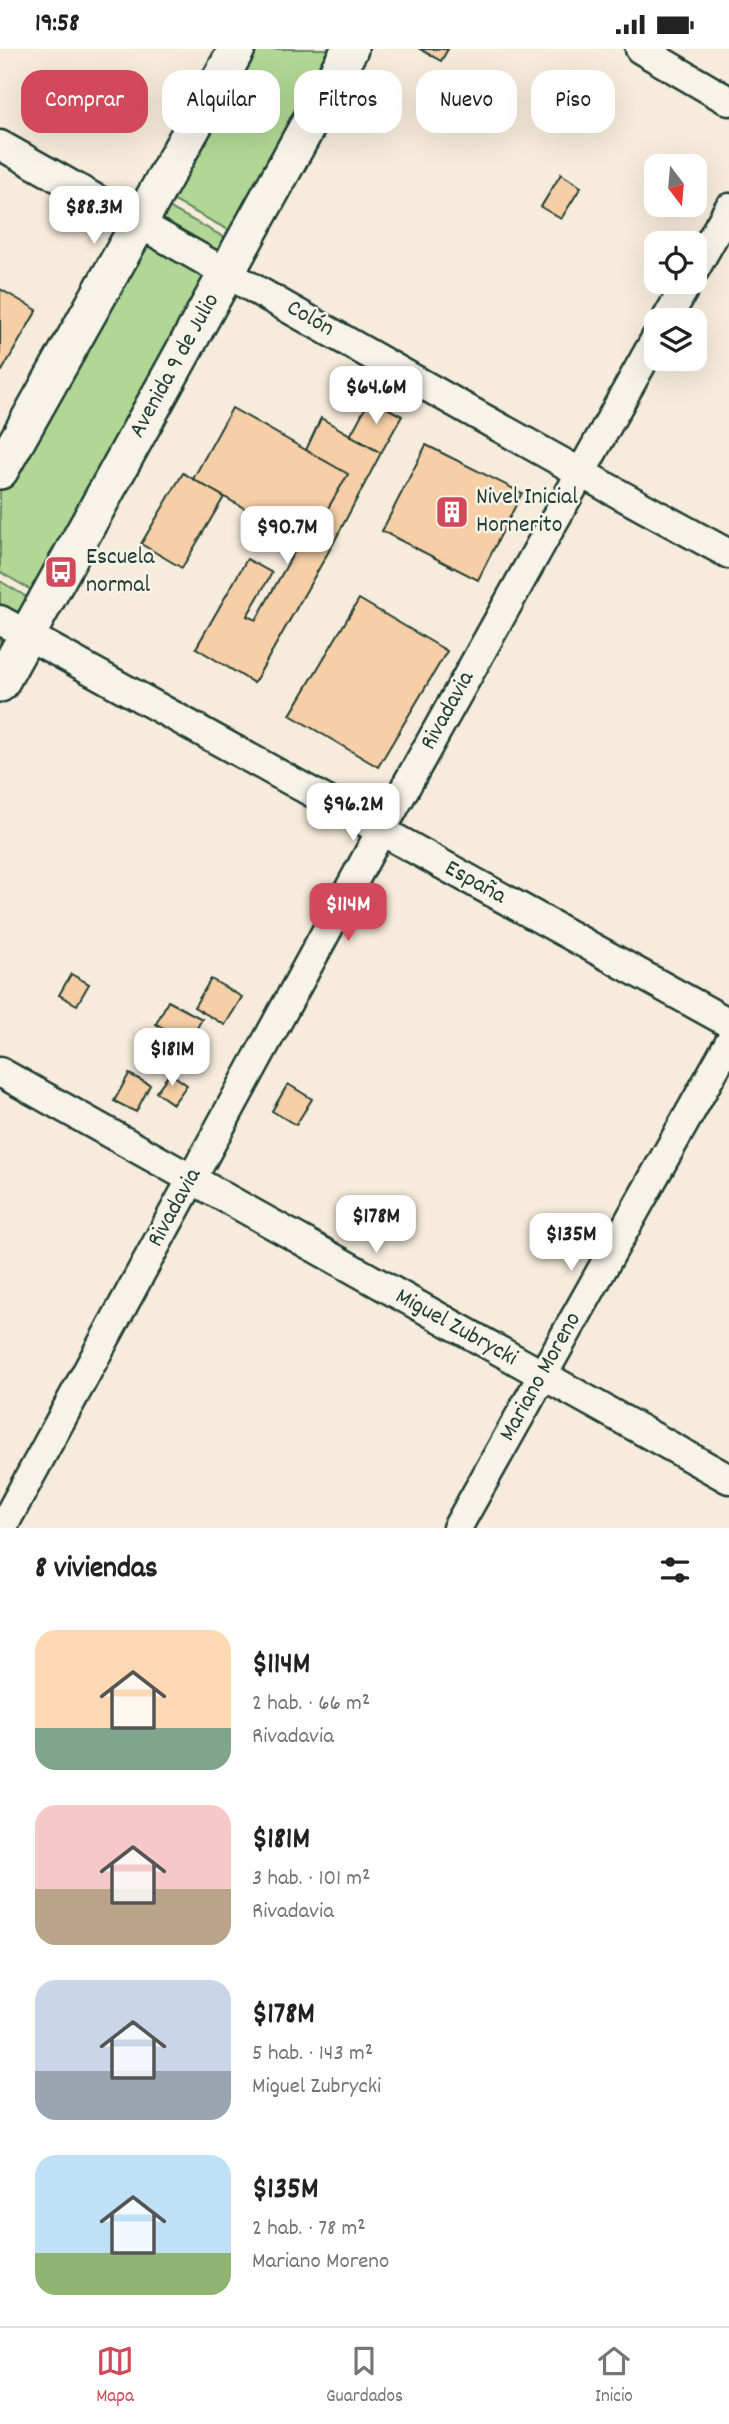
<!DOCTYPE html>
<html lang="es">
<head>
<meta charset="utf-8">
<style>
	:root { --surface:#fff; --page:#f2f2f2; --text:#222; --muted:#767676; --line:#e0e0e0; --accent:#d1495b }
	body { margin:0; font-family:Dekko,sans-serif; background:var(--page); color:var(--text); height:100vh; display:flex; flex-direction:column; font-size:26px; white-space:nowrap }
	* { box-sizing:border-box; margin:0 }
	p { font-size:23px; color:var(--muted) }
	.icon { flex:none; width:38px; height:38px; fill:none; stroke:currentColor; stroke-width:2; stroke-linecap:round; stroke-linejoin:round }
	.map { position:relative; height:1479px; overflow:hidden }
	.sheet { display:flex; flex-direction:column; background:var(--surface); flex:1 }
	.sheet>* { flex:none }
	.guide { position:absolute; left:21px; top:21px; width:688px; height:63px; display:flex; gap:14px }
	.needle { width:46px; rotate:164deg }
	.controls { position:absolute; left:644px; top:105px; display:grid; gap:14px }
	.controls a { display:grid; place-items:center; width:63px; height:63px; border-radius:14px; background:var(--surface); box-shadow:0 7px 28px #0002; font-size:35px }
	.price { position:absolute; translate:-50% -60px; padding:0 16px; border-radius:14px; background:#fff; color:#222; font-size:23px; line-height:46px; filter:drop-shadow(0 2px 4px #0008) }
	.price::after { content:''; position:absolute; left:50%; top:42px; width:21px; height:16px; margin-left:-10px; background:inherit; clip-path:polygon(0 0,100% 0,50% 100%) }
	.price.selected { background:var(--accent); color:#fff }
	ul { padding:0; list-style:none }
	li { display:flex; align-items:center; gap:21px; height:175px; padding:0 35px }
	li span { display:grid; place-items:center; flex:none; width:196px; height:140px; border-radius:21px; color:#555 }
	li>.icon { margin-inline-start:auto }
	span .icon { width:84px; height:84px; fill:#fffc; stroke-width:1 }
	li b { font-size:30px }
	h2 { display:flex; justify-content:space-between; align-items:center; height:84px; padding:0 35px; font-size:30px }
	.tag { padding:0 24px; border-radius:21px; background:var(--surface); box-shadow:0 7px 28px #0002; font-size:24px; line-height:63px }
	.tag.selected { background:var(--accent); color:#fff }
	.status { display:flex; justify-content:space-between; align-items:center; height:49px; padding:0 35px; background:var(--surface); direction:ltr }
	.status svg { height:19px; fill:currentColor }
	.dock { display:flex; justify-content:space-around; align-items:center; height:98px; border-top:2px solid var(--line); background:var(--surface); font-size:19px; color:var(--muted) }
	.dock a { display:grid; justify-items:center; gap:4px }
	.dock .selected { color:var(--accent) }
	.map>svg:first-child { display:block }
	.green { fill:#b0d894; stroke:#688a64; stroke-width:2 }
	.building { fill:#f7cfa6; stroke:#1f3d34; stroke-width:2 }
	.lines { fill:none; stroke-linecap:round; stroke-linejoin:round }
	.minor-casing { stroke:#1f3d34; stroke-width:33 }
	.major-casing { stroke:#1f3d34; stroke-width:40 }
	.minor { stroke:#f7f3e8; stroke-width:28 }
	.major { stroke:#f7f3e8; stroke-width:35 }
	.labels { text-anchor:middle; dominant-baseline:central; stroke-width:5; stroke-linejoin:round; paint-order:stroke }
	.street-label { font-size:24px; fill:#1f3d34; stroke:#f7f3e8 }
	.poi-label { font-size:24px; fill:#1f3d34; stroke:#f7f3e8; text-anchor:start }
</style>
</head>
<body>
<div class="status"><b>19:58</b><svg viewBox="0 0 49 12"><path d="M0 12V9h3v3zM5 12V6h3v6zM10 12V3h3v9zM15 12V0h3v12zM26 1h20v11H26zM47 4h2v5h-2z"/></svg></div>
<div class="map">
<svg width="729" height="1479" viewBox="0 0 729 1479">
	<rect width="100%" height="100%" fill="#f7ecdb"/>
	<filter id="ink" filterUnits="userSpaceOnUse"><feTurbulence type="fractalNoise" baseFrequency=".0143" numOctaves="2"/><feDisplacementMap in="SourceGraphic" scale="14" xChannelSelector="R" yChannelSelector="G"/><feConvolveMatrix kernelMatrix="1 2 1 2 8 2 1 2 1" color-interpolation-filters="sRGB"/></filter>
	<g filter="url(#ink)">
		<path class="green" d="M246,0H341L251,193L163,146Z
			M159,153L246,200L52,553L0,523V442Z
			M0,532L49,561L0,650Z"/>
		<path class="building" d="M420,0H448L441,12Z
			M561,125L581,138L561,170L541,158Z
			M0,240L37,261L2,322L0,321Z
			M370,350L402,367L381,404L350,387Z
			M232,359L348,425L307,495L193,430Z
			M321,369L381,404L334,493L254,634L196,599L247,510L272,524L247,567L256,571L301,491L307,495L348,425L306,401Z
			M426,396L522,444L478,531L382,482Z
			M183,424L224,448L182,519L141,495Z
			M359,550L447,602L378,718L290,666Z
			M71,925L89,935L77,956L59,946Z
			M211,930L242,948L225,976L194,958Z
			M168,952L202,970L189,993L156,975Z
			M170,1024L187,1036L173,1055L156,1043Z
			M129,1025L150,1036L136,1063L114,1052Z
			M288,1035L312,1050L296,1076L272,1062Z"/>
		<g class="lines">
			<defs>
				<path id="minor" d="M640,0L729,52
					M0,96C243,232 484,373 729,505
					M695,220L729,159
					M666,271L688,233
					M0,571L729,974
					M0,1023L729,1430
					M2,1479L381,782L656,289
					M457,1479L729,994"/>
				<path id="major" d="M0,422L237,0
					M0,635L350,0"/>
			</defs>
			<use href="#minor" class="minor-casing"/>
			<use href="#major" class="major-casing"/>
			<use href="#minor" class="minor"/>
			<use href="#major" class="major"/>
		</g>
	</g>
	<defs>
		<symbol id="building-square" viewBox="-11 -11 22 22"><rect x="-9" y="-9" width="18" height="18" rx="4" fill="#d1495b" stroke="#f7f3e8"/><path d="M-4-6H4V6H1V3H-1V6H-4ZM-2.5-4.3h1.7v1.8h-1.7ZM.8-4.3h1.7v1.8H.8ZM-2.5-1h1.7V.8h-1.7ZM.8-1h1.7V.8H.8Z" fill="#fff"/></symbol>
		<symbol id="bus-square" viewBox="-11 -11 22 22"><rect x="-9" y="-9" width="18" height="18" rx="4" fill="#d1495b" stroke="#f7f3e8"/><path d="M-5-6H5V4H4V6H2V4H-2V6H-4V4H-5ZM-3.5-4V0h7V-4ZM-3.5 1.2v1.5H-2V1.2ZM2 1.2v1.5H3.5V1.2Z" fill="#fff"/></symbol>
	</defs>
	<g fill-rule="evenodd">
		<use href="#building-square" x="433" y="444" width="38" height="38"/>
		<use href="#bus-square" x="42" y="504" width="38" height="38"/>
	</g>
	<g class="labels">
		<g class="street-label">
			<text transform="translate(310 270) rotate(30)">Colón</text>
			<text transform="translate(175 317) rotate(-61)">Avenida 9 de Julio</text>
			<text transform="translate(448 662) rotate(-61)">Rivadavia</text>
			<text transform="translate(475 834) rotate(29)">España</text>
			<text transform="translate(175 1159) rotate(-61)">Rivadavia</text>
			<text transform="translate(456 1279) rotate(29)">Miguel Zubrycki</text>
			<text transform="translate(541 1328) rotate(-61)">Mariano Moreno</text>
		</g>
		<g class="poi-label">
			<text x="476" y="449">Nivel Inicial<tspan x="476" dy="28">Hornerito</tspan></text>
			<text x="86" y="509">Escuela<tspan x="86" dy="28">normal</tspan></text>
		</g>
	</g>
</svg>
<div class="controls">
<a><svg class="needle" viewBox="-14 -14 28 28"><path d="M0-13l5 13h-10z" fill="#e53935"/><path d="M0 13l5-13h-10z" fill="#767676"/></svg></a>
<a><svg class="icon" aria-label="locate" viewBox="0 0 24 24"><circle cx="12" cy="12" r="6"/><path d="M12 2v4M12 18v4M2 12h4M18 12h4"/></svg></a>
<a><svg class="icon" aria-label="layers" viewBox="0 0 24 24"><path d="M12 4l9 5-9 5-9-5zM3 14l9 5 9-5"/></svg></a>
</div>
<b class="price" style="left:94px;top:197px">$88.3M</b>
<b class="price" style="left:376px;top:377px">$64.6M</b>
<b class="price" style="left:287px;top:517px">$90.7M</b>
<b class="price" style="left:353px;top:794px">$96.2M</b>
<b class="price selected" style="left:348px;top:894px">$114M</b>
<b class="price" style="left:172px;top:1039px">$181M</b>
<b class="price" style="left:376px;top:1206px">$178M</b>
<b class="price" style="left:571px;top:1224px">$135M</b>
<div class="guide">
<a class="tag selected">Comprar</a>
<a class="tag">Alquilar</a>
<a class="tag">Filtros</a>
<a class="tag">Nuevo</a>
<a class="tag">Piso</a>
</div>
</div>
<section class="sheet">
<h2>8 viviendas<svg class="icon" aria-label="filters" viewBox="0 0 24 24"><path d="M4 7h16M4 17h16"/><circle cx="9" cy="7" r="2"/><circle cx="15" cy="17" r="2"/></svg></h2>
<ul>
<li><span style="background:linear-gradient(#ffd9b3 70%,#7fa58c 0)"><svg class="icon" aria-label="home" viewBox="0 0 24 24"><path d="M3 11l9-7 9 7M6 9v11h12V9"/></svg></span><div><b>$114M</b><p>2 hab. · 66 m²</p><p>Rivadavia</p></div></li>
<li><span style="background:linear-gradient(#f6c9c9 60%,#b9a48a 0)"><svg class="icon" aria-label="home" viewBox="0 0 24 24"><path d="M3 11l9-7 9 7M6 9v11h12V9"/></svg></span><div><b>$181M</b><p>3 hab. · 101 m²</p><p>Rivadavia</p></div></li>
<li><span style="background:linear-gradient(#c9d6e8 65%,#9aa5b1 0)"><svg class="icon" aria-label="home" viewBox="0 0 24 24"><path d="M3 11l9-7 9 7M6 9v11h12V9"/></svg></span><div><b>$178M</b><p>5 hab. · 143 m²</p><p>Miguel Zubrycki</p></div></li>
<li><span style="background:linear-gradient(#bfe0f5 70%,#8fb573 0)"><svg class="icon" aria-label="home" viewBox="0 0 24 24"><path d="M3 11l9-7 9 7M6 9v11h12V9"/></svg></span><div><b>$135M</b><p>2 hab. · 78 m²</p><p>Mariano Moreno</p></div></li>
</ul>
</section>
<nav class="dock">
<a class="selected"><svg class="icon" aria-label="map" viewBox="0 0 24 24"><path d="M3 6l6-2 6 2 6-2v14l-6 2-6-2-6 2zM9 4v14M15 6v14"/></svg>Mapa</a>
<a><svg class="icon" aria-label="saved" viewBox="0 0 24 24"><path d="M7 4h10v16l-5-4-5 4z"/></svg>Guardados</a>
<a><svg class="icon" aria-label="home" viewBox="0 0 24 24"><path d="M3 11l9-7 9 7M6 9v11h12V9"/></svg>Inicio</a>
</nav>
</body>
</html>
